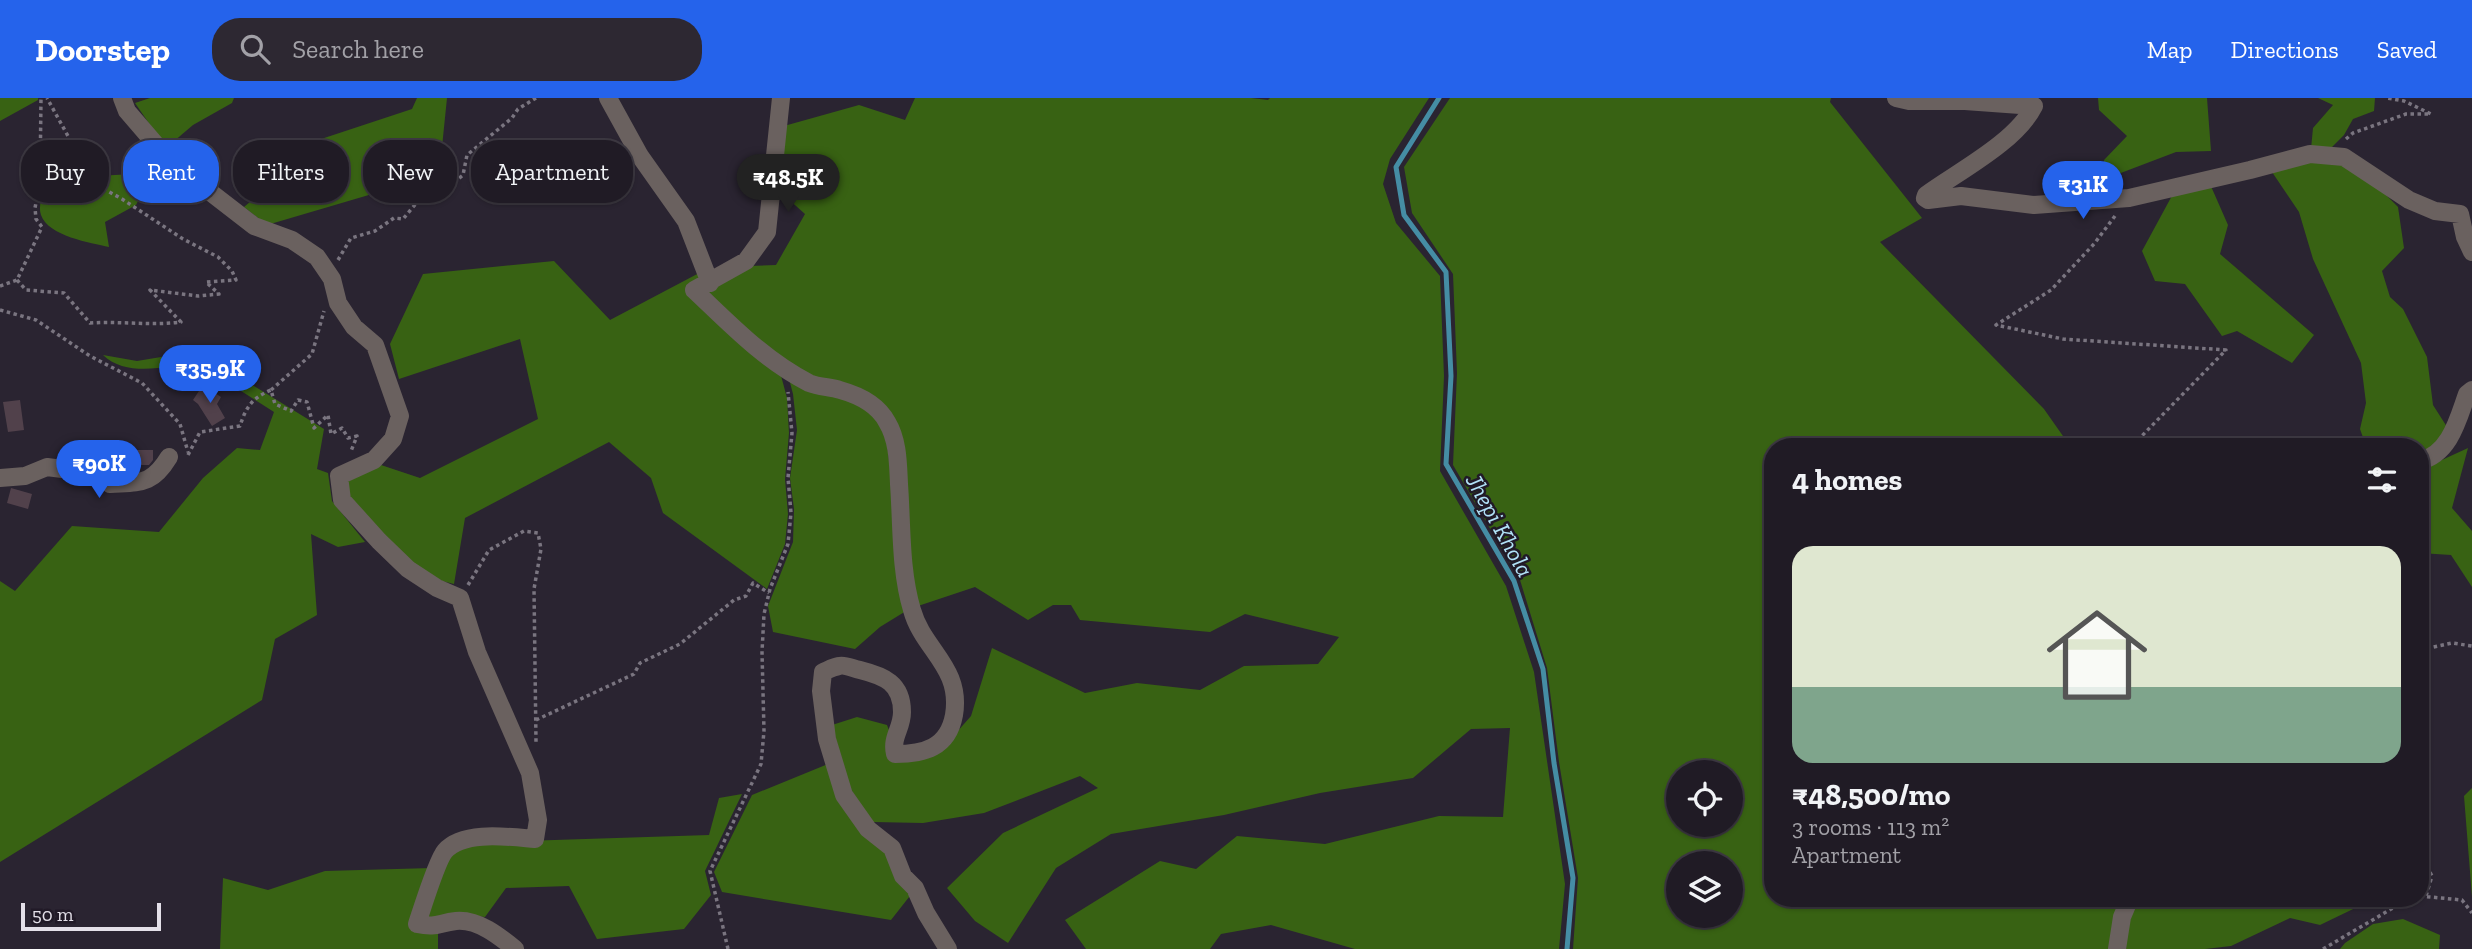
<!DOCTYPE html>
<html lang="en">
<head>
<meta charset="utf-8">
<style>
	:root { --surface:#201b25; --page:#2d2832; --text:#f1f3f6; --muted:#a2a1a7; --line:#3d3942; --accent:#2563eb }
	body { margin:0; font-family:"Zilla Slab",serif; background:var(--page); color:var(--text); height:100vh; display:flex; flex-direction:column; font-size:26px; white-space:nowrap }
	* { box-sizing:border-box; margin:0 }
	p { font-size:23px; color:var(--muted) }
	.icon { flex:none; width:38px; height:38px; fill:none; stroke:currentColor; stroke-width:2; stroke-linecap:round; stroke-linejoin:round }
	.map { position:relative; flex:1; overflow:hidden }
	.sheet { position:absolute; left:1764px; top:340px; width:665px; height:469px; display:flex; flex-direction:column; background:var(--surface); border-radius:28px; box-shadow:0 2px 5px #0004,0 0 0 2px var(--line) }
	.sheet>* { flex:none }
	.hud { position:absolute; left:21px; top:42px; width:665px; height:63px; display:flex; gap:14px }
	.controls { position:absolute; left:1666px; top:662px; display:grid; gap:14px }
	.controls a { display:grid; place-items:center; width:77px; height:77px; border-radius:50%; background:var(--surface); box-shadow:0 2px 5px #0004,0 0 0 2px var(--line); font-size:35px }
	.scale { position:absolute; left:21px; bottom:18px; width:140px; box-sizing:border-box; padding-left:7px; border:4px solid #e4e0e9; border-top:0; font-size:19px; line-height:24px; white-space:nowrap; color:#e4e0e9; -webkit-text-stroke:5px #211a27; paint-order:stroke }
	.price { position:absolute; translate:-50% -60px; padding:0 16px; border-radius:24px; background:var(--accent); color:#fff; font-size:23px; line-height:46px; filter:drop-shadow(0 2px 4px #0008) }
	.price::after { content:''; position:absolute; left:50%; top:42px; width:21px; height:16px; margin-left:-10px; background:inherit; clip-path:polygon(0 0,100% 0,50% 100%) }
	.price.current { background:#222; color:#fff }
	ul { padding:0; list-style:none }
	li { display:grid; align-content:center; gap:14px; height:371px; padding:0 28px }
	li span { display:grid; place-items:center; height:217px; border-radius:21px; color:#555 }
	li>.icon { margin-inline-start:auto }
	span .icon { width:126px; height:126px; fill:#fffc; stroke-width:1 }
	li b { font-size:30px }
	h2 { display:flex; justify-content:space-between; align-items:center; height:84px; padding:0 28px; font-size:30px }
	.chip { padding:0 24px; border-radius:28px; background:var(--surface); box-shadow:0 2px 5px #0004,0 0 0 2px var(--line); font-size:24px; line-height:63px }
	.chip.current { background:var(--accent); color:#fff }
	header { display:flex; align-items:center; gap:42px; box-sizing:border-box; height:98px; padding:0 35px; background:var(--accent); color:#fff }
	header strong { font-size:33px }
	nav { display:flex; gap:38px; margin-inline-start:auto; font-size:24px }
	.search { width:490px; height:63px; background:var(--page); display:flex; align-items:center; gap:18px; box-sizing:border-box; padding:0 24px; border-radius:28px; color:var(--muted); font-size:26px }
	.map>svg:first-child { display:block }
	.forest { fill:#386213; fill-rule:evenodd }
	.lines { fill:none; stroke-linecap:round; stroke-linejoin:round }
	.stream { stroke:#458da4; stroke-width:5 }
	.building { fill:#51414b }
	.path { stroke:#7a7580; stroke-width:3.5; stroke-dasharray:3.5 3.5; stroke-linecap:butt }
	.minor { stroke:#6a615f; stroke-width:18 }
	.labels { text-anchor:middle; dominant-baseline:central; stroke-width:5; stroke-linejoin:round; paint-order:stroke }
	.water-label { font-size:24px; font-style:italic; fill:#b1e2f7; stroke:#211a27 }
</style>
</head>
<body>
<header>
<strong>Doorstep</strong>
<div class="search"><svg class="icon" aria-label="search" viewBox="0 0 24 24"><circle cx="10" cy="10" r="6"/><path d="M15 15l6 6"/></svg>Search here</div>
<nav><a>Map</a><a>Directions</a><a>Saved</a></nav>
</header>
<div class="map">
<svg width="2472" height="851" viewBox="0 0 2472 851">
	<rect width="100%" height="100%" fill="#2a2431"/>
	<path class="forest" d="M0,0H38V2L0,23Z
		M150,0H234L232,5L193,27L166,50L135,5Z
		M417,0H447L442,49L379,94L267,127L244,109L287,72L306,46L412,11Z
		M915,0H1251L1268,2L1270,0H1429L1390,61L1383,86L1396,125L1440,178L1444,278L1440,373L1506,488L1534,574L1565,786L1559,851H1355L1271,827L1221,836L1210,851H1086L1065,822L1160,763L1196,771L1237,738L1325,746L1439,718L1503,719L1510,630L1471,631L1413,680L1320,695L1224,717L1111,736L1056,770L1008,845L975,823L947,790L1003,735L1098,690L1080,678L984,715L923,725L873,724C846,688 839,672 832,627L857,619L887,627L891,637L890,659L941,652L971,618L992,550L1085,595L1137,585L1200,592L1244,568L1318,566L1339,539L1245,516L1210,534L1080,522L1071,507H1053L1028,522L975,489L915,509L891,319L813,279L757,244L707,194L749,168L776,167L805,116L777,91L784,28L859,7L905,22Z
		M1450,0H1831L1830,4L1922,120L1880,144L2044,311L2070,348H1773V800H2376L2320,827L2290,820L2231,848L2205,851H1573L1578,780L1559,664L1547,570L1520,482L1453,367L1457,275L1453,176L1412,115L1404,69ZM1678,674H1731V726H1678ZM1678,765H1731V817H1678Z
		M2098,0H2207L2211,53L2176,54L2105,81L2104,62L2127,38L2099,12Z
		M2318,0H2375L2374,13L2353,21L2344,37L2327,54L2311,51L2313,30L2333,7Z
		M154,57L173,75L146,88L136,107L105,124L109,149C91,145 48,138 41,117C38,109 42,99 44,90L60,80L133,76Z
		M2311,62L2343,66L2379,90L2398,109L2404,150L2382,173L2390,199L2403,211L2427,259L2433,307L2449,332L2432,352L2420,356V348H2366L2360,331L2366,305L2361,265L2313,161L2299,114L2272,74Z
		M2210,86L2228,127L2220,156L2314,237L2292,265L2237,233L2222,238L2185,186L2155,183L2142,153L2174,94Z
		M554,163L610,222L701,174L706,184L693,192L779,270L787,300L789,335L785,381L788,416L785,446L767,491L663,415L651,380L609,344L465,420L454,486L442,483L411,465L346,398L344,381L381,367L420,380L538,321L520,241L399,281L390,246L423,176Z
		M197,253L324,331L317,371L328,375L332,403L365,444L338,449L311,436L317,517L275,541L262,602L0,764V483L15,493L72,428L159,434L203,380L237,350L260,352L274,314L197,265C167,268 127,280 103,257L137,263Z
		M788,277L866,309L885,327L906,513L880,529L855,551L773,534L768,508L793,444L794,411L790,380L797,332L793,296Z
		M2468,350L2452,410L2472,433V489L2451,457L2420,455V372Z
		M828,666L889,753L913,794L891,822L722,794L714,774L752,697Z
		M2472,690V799L2464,698Z
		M742,696L705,773L711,797L684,831L597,841L569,788L506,790L485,819L457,816L422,822L449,756L464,745L709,737L719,700Z
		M432,770L420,806L438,833V851H220L223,780L268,792L325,773Z
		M2403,821L2440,837L2439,851H2340L2345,845L2373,826Z"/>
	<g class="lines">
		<path class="stream" d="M1439,0L1396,69L1404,117L1446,174L1451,278L1446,366L1514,483L1543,571L1554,665L1573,780L1567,851"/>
	</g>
	<path class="building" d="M203,287L221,299L217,306L225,320L212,328L198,306L193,302Z
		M20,302L24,332L8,334L3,304Z
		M128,352H153V362L149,367H129Z
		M11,390L32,396L28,411L7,405Z"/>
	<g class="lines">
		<path class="path" d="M2346,41L2353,35L2406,16H2431L2404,3L2387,0
			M2115,118L2094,146L2051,192L1996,227L2063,241L2226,252L2132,348
			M338,162L351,140L375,133L394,120L403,121L435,83L448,89L463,77L467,57L512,20L518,11L536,0
			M17,182L26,192L64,195L90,225C121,223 151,228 181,224L150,192L198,198L219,196L206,184L236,182L232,173L218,159L183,141L122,101L95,86L79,70L74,62L68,38L47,0
			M0,188L17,182L42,129L36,121L35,110L40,83L41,0
			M0,212L36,222L90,258L142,285L180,326L188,354
			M271,292L312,256L324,213
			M188,357L200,334L240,328C246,309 252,300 271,292L275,306L291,313L298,302L307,304L314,330L328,317L331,336L342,330L348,340L357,338L351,353
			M468,487L489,452L524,433L538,435L541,451L534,491L536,644
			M2420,552L2452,545L2472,548
			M536,622L634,576L640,565L680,546L734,502L746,498L753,485L769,495
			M2420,756L2432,778L2426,798
			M2420,798L2462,802L2472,815
			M728,851L710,773L761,666L764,633L762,554L764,516L770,491L788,446L791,415L788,380L792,335L788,294
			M2323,851L2410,800"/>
		<path class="minor" d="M122,0L127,13L170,63L254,128L292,142L317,159L332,181L338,205L354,229L375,247L400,318L393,341L374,362L339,378L342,402L379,443L408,471L437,490L460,500L477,554L530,675L538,722L535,741C510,739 463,732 445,753C437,762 422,811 417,826C437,830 438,825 456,823C478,821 499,838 515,851
			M608,0L640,58L686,123L710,185
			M781,0L767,134L746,163L694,192C730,226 764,262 809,285C819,289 830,289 840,292C858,297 878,307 887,324C898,342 898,365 899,386C902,427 900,472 912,512C923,552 962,569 954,617C948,650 924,656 895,656C891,639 902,631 902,614C902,585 884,578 860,572C853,571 845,566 839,568C833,569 828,572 823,574L821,593L827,641L844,697L868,731L892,750L903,778L915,790L926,815L948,851
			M1896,0L1909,3H1965L2034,8C2016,44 1959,73 1926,97L1925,100L1928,102L1961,98L2034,107L2129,100L2250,72L2310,56L2344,59L2409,102L2435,113L2460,116L2465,139L2472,154
			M2420,363C2450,356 2458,321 2467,296L2472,292
			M0,380L25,378L47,369L70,372L81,379L104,375L110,386C141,384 152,387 169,359
			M2117,851L2122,819L2130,800"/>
	</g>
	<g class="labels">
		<g class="water-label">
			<text transform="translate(1500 427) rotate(61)">Jhepi Khola</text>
		</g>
	</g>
</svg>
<div class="controls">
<a><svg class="icon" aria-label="locate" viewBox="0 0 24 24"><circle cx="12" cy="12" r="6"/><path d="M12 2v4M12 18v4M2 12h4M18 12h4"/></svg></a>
<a><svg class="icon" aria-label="layers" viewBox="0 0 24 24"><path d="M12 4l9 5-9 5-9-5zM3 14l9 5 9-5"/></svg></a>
</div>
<div class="scale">50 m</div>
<b class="price current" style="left:788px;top:116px">₹48.5K</b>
<b class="price" style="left:2083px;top:123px">₹31K</b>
<b class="price" style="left:210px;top:307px">₹35.9K</b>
<b class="price" style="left:99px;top:402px">₹90K</b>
<div class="hud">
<a class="chip">Buy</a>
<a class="chip current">Rent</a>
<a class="chip">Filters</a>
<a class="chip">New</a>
<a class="chip">Apartment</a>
</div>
<section class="sheet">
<h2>4 homes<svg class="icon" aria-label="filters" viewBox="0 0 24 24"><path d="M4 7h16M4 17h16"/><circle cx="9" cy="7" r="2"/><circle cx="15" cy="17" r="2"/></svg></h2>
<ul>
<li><span style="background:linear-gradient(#dfe7d0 65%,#7fa58c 0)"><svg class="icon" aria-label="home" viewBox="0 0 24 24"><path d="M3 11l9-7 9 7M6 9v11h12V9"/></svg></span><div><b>₹48,500/mo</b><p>3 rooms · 113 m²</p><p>Apartment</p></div></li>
</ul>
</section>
</div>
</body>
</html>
